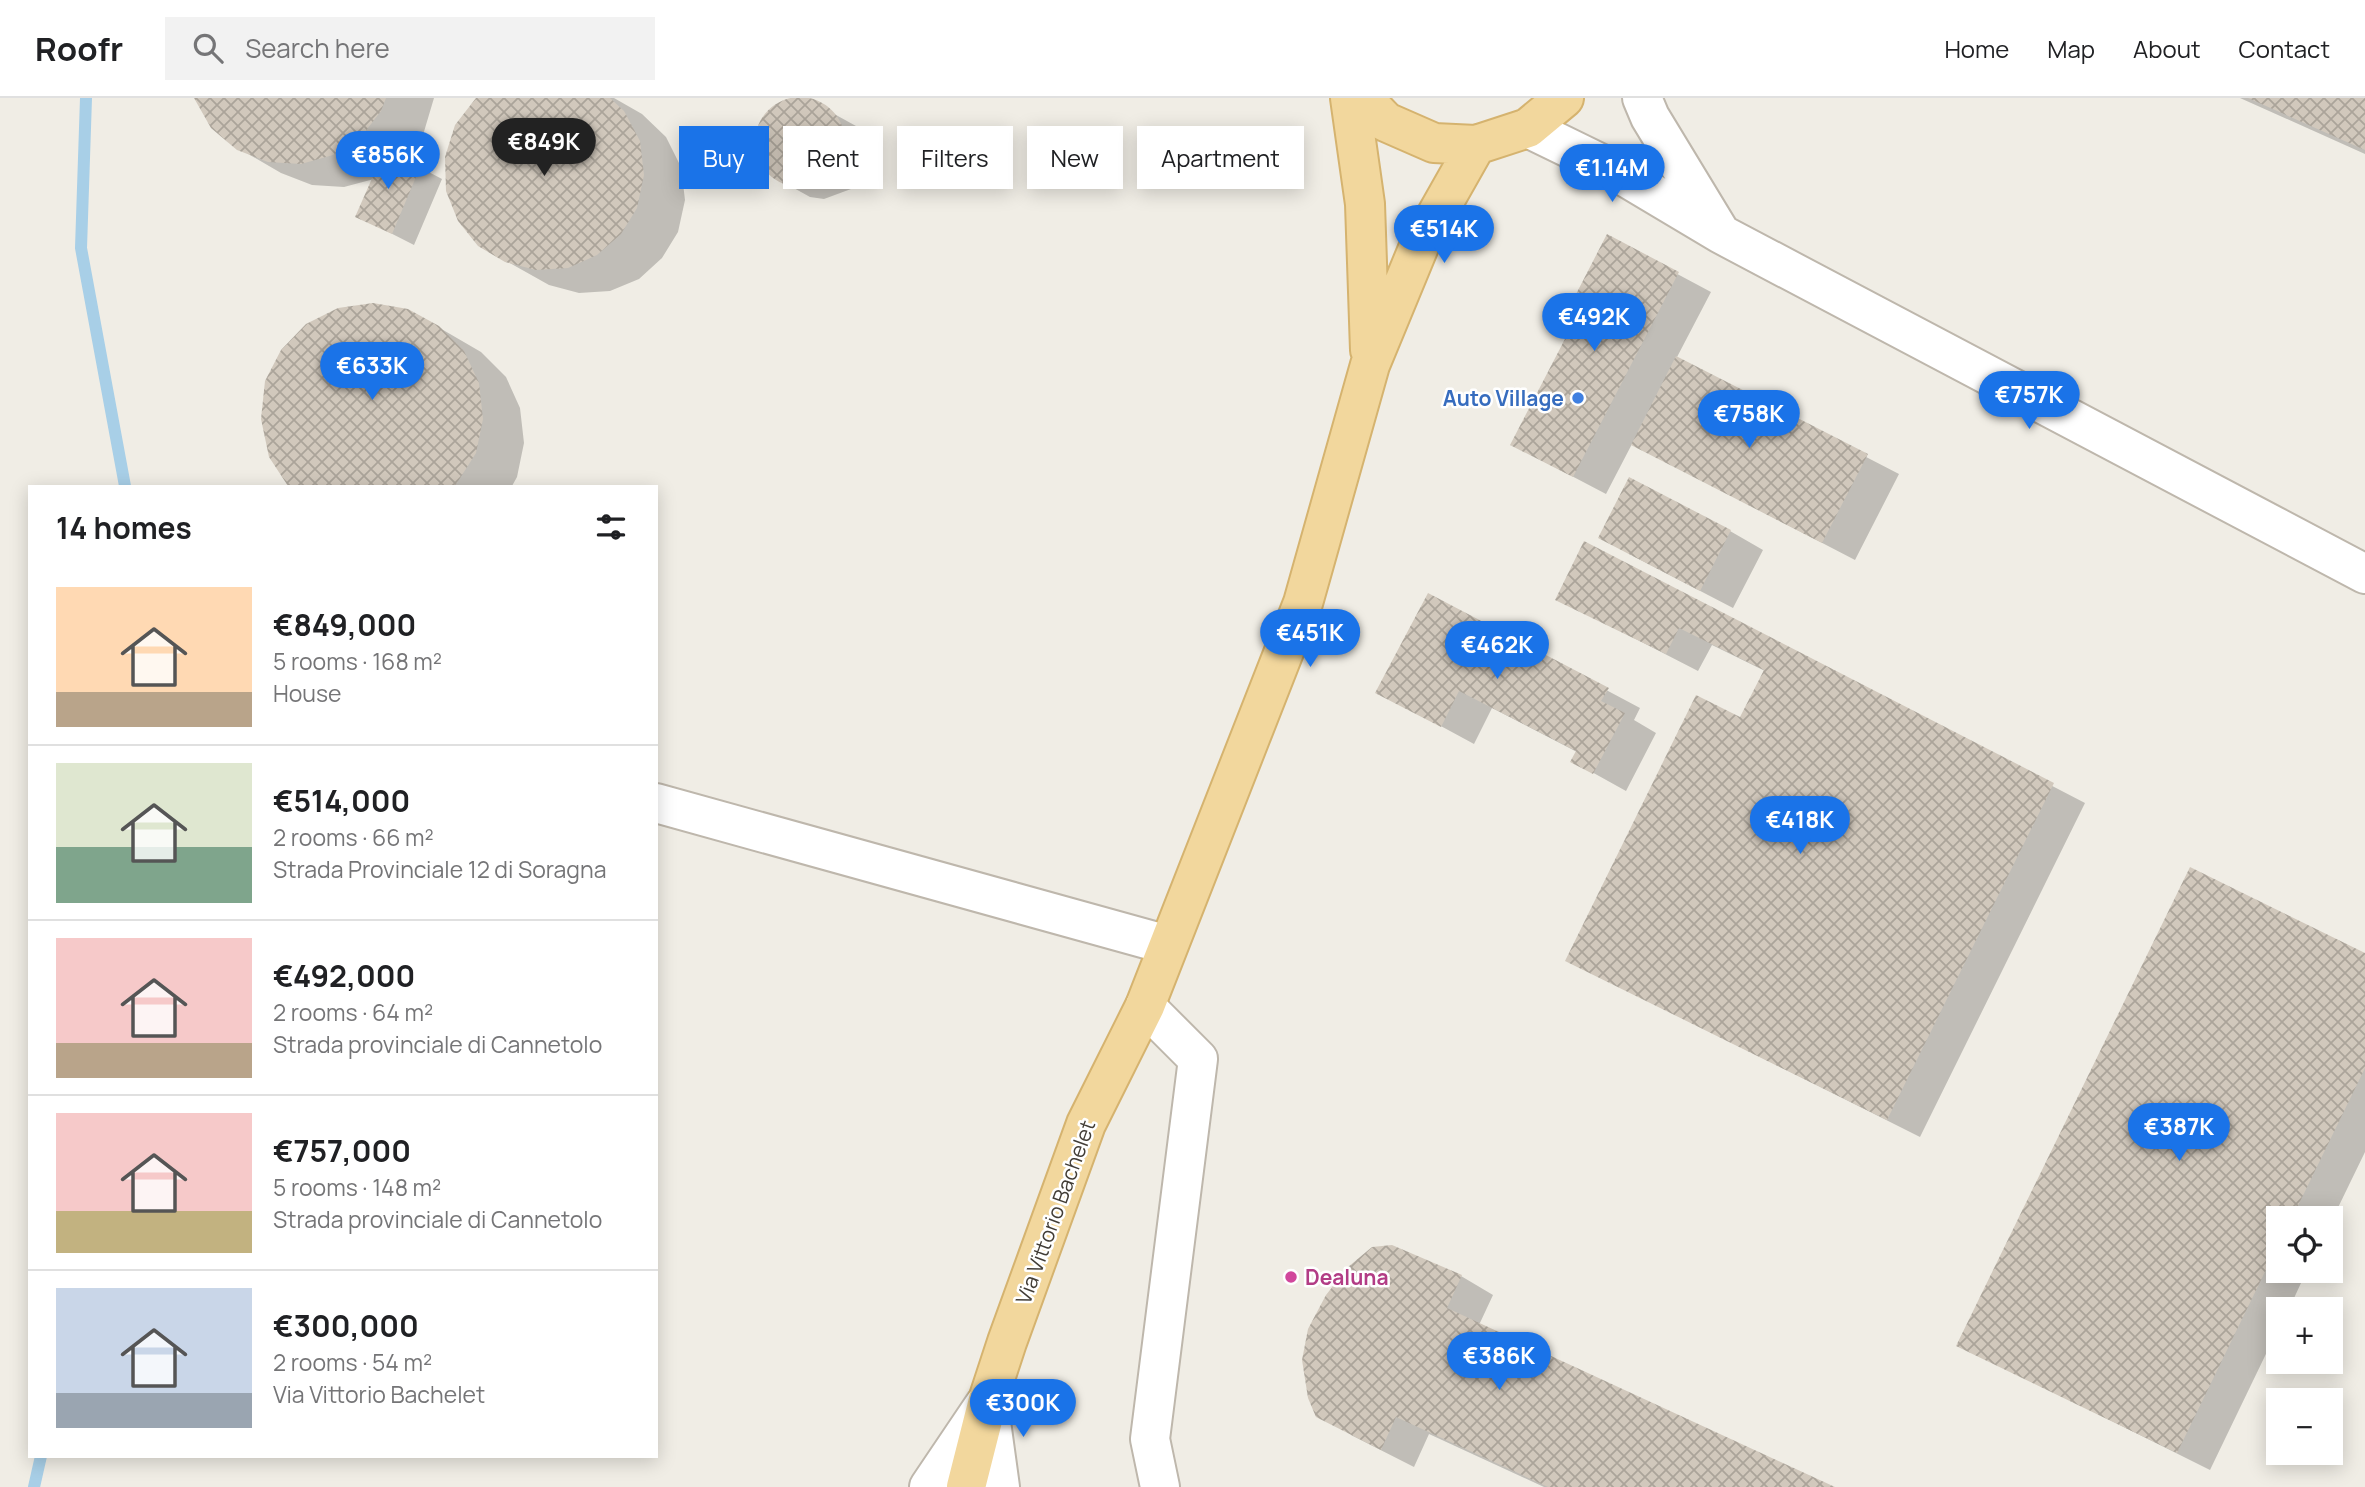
<!DOCTYPE html>
<html lang="en">
<head>
<meta charset="utf-8">
<style>
	:root { --surface:#fff; --page:#f2f2f2; --text:#202124; --muted:#757577; --line:#e0e0e0; --accent:#1a73e8 }
	body { margin:0; font-family:Manrope,sans-serif; background:var(--page); color:var(--text); height:100vh; display:flex; flex-direction:column; font-size:26px; white-space:nowrap }
	* { box-sizing:border-box; margin:0 }
	p { font-size:23px; color:var(--muted) }
	.icon { flex:none; width:38px; height:38px; fill:none; stroke:currentColor; stroke-width:2; stroke-linecap:round; stroke-linejoin:round }
	.map { position:relative; flex:1; overflow:hidden }
	.sheet { position:absolute; left:28px; top:387px; width:630px; height:973px; display:flex; flex-direction:column; background:var(--surface); border-radius:0px; box-shadow:0 4px 18px #0003 }
	.sheet>* { flex:none }
	.guide { position:absolute; left:679px; top:28px; width:665px; height:63px; display:flex; gap:14px }
	.buttons { position:absolute; left:2266px; top:1108px; display:grid; gap:14px }
	.buttons a { display:grid; place-items:center; width:77px; height:77px; border-radius:0px; background:var(--surface); box-shadow:0 4px 18px #0003; font-size:35px }
	.price { position:absolute; translate:-50% -60px; padding:0 16px; border-radius:24px; background:var(--accent); color:#fff; font-size:23px; line-height:46px; filter:drop-shadow(0 2px 4px #0008) }
	.price::after { content:''; position:absolute; left:50%; top:42px; width:21px; height:16px; margin-left:-10px; background:inherit; clip-path:polygon(0 0,100% 0,50% 100%) }
	.price.active { background:#222; color:#fff }
	ul { padding:0; list-style:none }
	li { display:flex; align-items:center; gap:21px; height:175px; padding:0 28px }
	li+li { border-top:2px solid var(--line) }
	li span { display:grid; place-items:center; flex:none; width:196px; height:140px; border-radius:0px; color:#555 }
	li>.icon { margin-inline-start:auto }
	span .icon { width:84px; height:84px; fill:#fffc; stroke-width:1 }
	li b { font-size:30px }
	h2 { display:flex; justify-content:space-between; align-items:center; height:84px; padding:0 28px; font-size:30px }
	.tag { padding:0 24px; border-radius:0px; background:var(--surface); box-shadow:0 4px 18px #0003; font-size:24px; line-height:63px }
	.tag.active { background:var(--accent); color:#fff }
	header { display:flex; align-items:center; gap:42px; box-sizing:border-box; height:98px; padding:0 35px; background:var(--surface); border-bottom:2px solid var(--line) }
	header strong { font-size:33px }
	nav { display:flex; gap:38px; margin-inline-start:auto; font-size:24px }
	.search { width:490px; height:63px; background:var(--page); display:flex; align-items:center; gap:18px; box-sizing:border-box; padding:0 24px; border-radius:0px; color:var(--muted); font-size:26px }
	.map>svg:first-child { display:block }
	.shadow { fill:#0003 }
	.lines { fill:none; stroke-linecap:round; stroke-linejoin:round }
	.stream { stroke:#a8cfe7; stroke-width:12 }
	.building { fill:url(#building-cross-hatch) }
	.minor-casing { stroke:#beb7ac; stroke-width:42 }
	.major-casing { stroke:#d5b36f; stroke-width:42 }
	.minor { stroke:#fff; stroke-width:38 }
	.major { stroke:#f2d79d; stroke-width:38 }
	.shop-dot { fill:#3f7fe0; stroke:#fff; stroke-width:2.5 }
	.hotel-dot { fill:#d1479c; stroke:#fff; stroke-width:2.5 }
	.labels { text-anchor:middle; dominant-baseline:central; stroke-width:5; stroke-linejoin:round; paint-order:stroke }
	.shop-label { font-size:21px; font-weight:bold; fill:#366cbe; stroke:#fff; text-anchor:end }
	.street-label { font-size:21px; fill:#423d36; stroke:#fff }
	.hotel-label { font-size:21px; font-weight:bold; fill:#b23c85; stroke:#fff; text-anchor:start }
</style>
</head>
<body>
<header>
<strong>Roofr</strong>
<div class="search"><svg class="icon" aria-label="search" viewBox="0 0 24 24"><circle cx="10" cy="10" r="6"/><path d="M15 15l6 6"/></svg>Search here</div>
<nav><a>Home</a><a>Map</a><a>About</a><a>Contact</a></nav>
</header>
<div class="map">
<svg width="2365" height="1389" viewBox="0 0 2365 1389">
	<defs>
		<pattern id="building-cross-hatch" width="8" height="8" patternUnits="userSpaceOnUse" patternTransform="scale(1.75)"><rect width="8" height="8" fill="#d1c8bc"/><path d="M0 0l8 8M0 8l8-8" fill="none" stroke="#aba49a"/></pattern>
	</defs>
	<rect width="100%" height="100%" fill="#f0ede5"/>
	<path class="shadow" d="M196,0H434L423,37L404,61L442,81L414,147L357,118L374,81L344,89L312,87L281,75L238,50Z
		M479,0H614L642,16L666,39L681,69L685,102L678,134L662,160L639,181L610,193L579,195L549,187L506,163Z
		M2240,0H2365V56Z
		M793,1H807L856,28L864,40L866,68L851,91L824,101L810,99L774,79L765,69L757,42L767,15Z
		M1608,139L1711,194L1676,261L1899,376L1855,462L1632,346L1606,396L1545,364L1568,239Z
		M438,229L481,254L506,279L520,310L524,345L517,379L512,388H291L271,358Z
		M1730,433L1763,452L1733,510L1633,458Z
		M1585,446L2085,705L1920,1039L1567,862L1741,621L1765,573L1712,547L1698,573L1558,501Z
		M1428,497L1640,610L1634,622L1656,635L1626,693L1572,663L1577,654L1492,610L1474,646L1378,594Z
		M2365,857V1054L2331,1124V1120H2278V1172H2307L2289,1211H2278V1231L2210,1372L1959,1247Z
		M1461,1178L1493,1197L1479,1227L1831,1389H1544L1429,1336L1414,1369L1351,1337Z"/>
	<g class="lines">
		<path class="stream" d="M86,0L81,150L125,388
			M34,1389L41,1358"/>
	</g>
	<path class="building" d="M755 44a45 45 0 1 1 90 0a45 45 0 1 1-90 0Z
		M194,0H386L381,13L361,39L333,57L301,66L268,64L237,52L211,30Z
		M476,0H610L624,13L640,43L644,77L637,110L621,136L597,157L568,170L536,172L505,164L478,148L458,123L446,93L445,59L455,27Z
		M2248,0H2365V52Z
		M385,51L421,67L392,136L355,119Z
		M1607,136L1679,174L1573,379L1510,347L1566,239L1556,235Z
		M373,205L408,211L439,228L464,253L479,285L483,321L476,355L455,388H288L269,359L261,321L265,283L281,252L306,226L338,210Z
		M1676,258L1868,356L1822,445L1631,347Z
		M1629,379L1731,432L1700,493L1598,440Z
		M1584,443L2054,685L1887,1022L1565,863L1696,597L1740,619L1764,572L1679,530L1666,556L1555,502Z
		M1428,495L1609,590L1601,603L1625,615L1593,676L1570,664L1576,653L1459,593L1441,629L1375,595Z
		M2190,769L2365,855V970L2292,1120H2278V1147L2177,1355L1956,1248Z
		M1392,1147L1462,1177L1447,1210L1835,1389H1548L1396,1319L1381,1352L1316,1319L1308,1300L1302,1262L1308,1231L1326,1197L1348,1169L1372,1149Z"/>
	<g class="lines">
		<defs>
			<path id="minor" d="M1642,0L1650,19L1718,131
				M1528,30L1612,71L1721,136L2365,476
				M656,705L1168,847
				M1145,908L1198,961L1150,1341L1160,1389
				M988,1302L1000,1389
				M929,1389L985,1306"/>
			<path id="major" d="M1350,0L1365,106L1370,252
				M1363,0L1386,24L1434,45L1476,47L1528,30L1564,0
				M966,1389L988,1302L1007,1244L1086,1026L1145,908L1303,505L1370,267L1420,146L1476,47"/>
		</defs>
		<use href="#minor" class="minor-casing"/>
		<use href="#major" class="major-casing"/>
		<use href="#minor" class="minor"/>
		<use href="#major" class="major"/>
	</g>
	<circle class="shop-dot" cx="1578" cy="300" r="7"/>
	<circle class="hotel-dot" cx="1291" cy="1179" r="7"/>
	<g class="labels">
		<g class="shop-label">
			<text x="1564" y="300">Auto Village</text>
		</g>
		<g class="street-label">
			<text transform="translate(1055 1114) rotate(-70)">Via Vittorio Bachelet</text>
		</g>
		<g class="hotel-label">
			<text x="1305" y="1179">Dealuna</text>
		</g>
	</g>
</svg>
<div class="buttons">
<a><svg class="icon" aria-label="locate" viewBox="0 0 24 24"><circle cx="12" cy="12" r="6"/><path d="M12 2v4M12 18v4M2 12h4M18 12h4"/></svg></a>
<a>+</a>
<a>−</a>
</div>
<b class="price active" style="left:544px;top:80px">€849K</b>
<b class="price" style="left:388px;top:93px">€856K</b>
<b class="price" style="left:1612px;top:106px">€1.14M</b>
<b class="price" style="left:1444px;top:167px">€514K</b>
<b class="price" style="left:1594px;top:255px">€492K</b>
<b class="price" style="left:372px;top:304px">€633K</b>
<b class="price" style="left:2029px;top:333px">€757K</b>
<b class="price" style="left:1749px;top:352px">€758K</b>
<b class="price" style="left:1310px;top:571px">€451K</b>
<b class="price" style="left:1497px;top:583px">€462K</b>
<b class="price" style="left:1800px;top:758px">€418K</b>
<b class="price" style="left:2179px;top:1065px">€387K</b>
<b class="price" style="left:1499px;top:1294px">€386K</b>
<b class="price" style="left:1023px;top:1341px">€300K</b>
<div class="guide">
<a class="tag active">Buy</a>
<a class="tag">Rent</a>
<a class="tag">Filters</a>
<a class="tag">New</a>
<a class="tag">Apartment</a>
</div>
<section class="sheet">
<h2>14 homes<svg class="icon" aria-label="filters" viewBox="0 0 24 24"><path d="M4 7h16M4 17h16"/><circle cx="9" cy="7" r="2"/><circle cx="15" cy="17" r="2"/></svg></h2>
<ul>
<li><span style="background:linear-gradient(#ffd9b3 75%,#b9a48a 0)"><svg class="icon" aria-label="home" viewBox="0 0 24 24"><path d="M3 11l9-7 9 7M6 9v11h12V9"/></svg></span><div><b>€849,000</b><p>5 rooms · 168 m²</p><p>House</p></div></li>
<li><span style="background:linear-gradient(#dfe7d0 60%,#7fa58c 0)"><svg class="icon" aria-label="home" viewBox="0 0 24 24"><path d="M3 11l9-7 9 7M6 9v11h12V9"/></svg></span><div><b>€514,000</b><p>2 rooms · 66 m²</p><p>Strada Provinciale 12 di Soragna</p></div></li>
<li><span style="background:linear-gradient(#f6c9c9 75%,#b9a48a 0)"><svg class="icon" aria-label="home" viewBox="0 0 24 24"><path d="M3 11l9-7 9 7M6 9v11h12V9"/></svg></span><div><b>€492,000</b><p>2 rooms · 64 m²</p><p>Strada provinciale di Cannetolo</p></div></li>
<li><span style="background:linear-gradient(#f6c9c9 70%,#c2b280 0)"><svg class="icon" aria-label="home" viewBox="0 0 24 24"><path d="M3 11l9-7 9 7M6 9v11h12V9"/></svg></span><div><b>€757,000</b><p>5 rooms · 148 m²</p><p>Strada provinciale di Cannetolo</p></div></li>
<li><span style="background:linear-gradient(#c9d6e8 75%,#9aa5b1 0)"><svg class="icon" aria-label="home" viewBox="0 0 24 24"><path d="M3 11l9-7 9 7M6 9v11h12V9"/></svg></span><div><b>€300,000</b><p>2 rooms · 54 m²</p><p>Via Vittorio Bachelet</p></div></li>
</ul>
</section>
</div>
</body>
</html>
